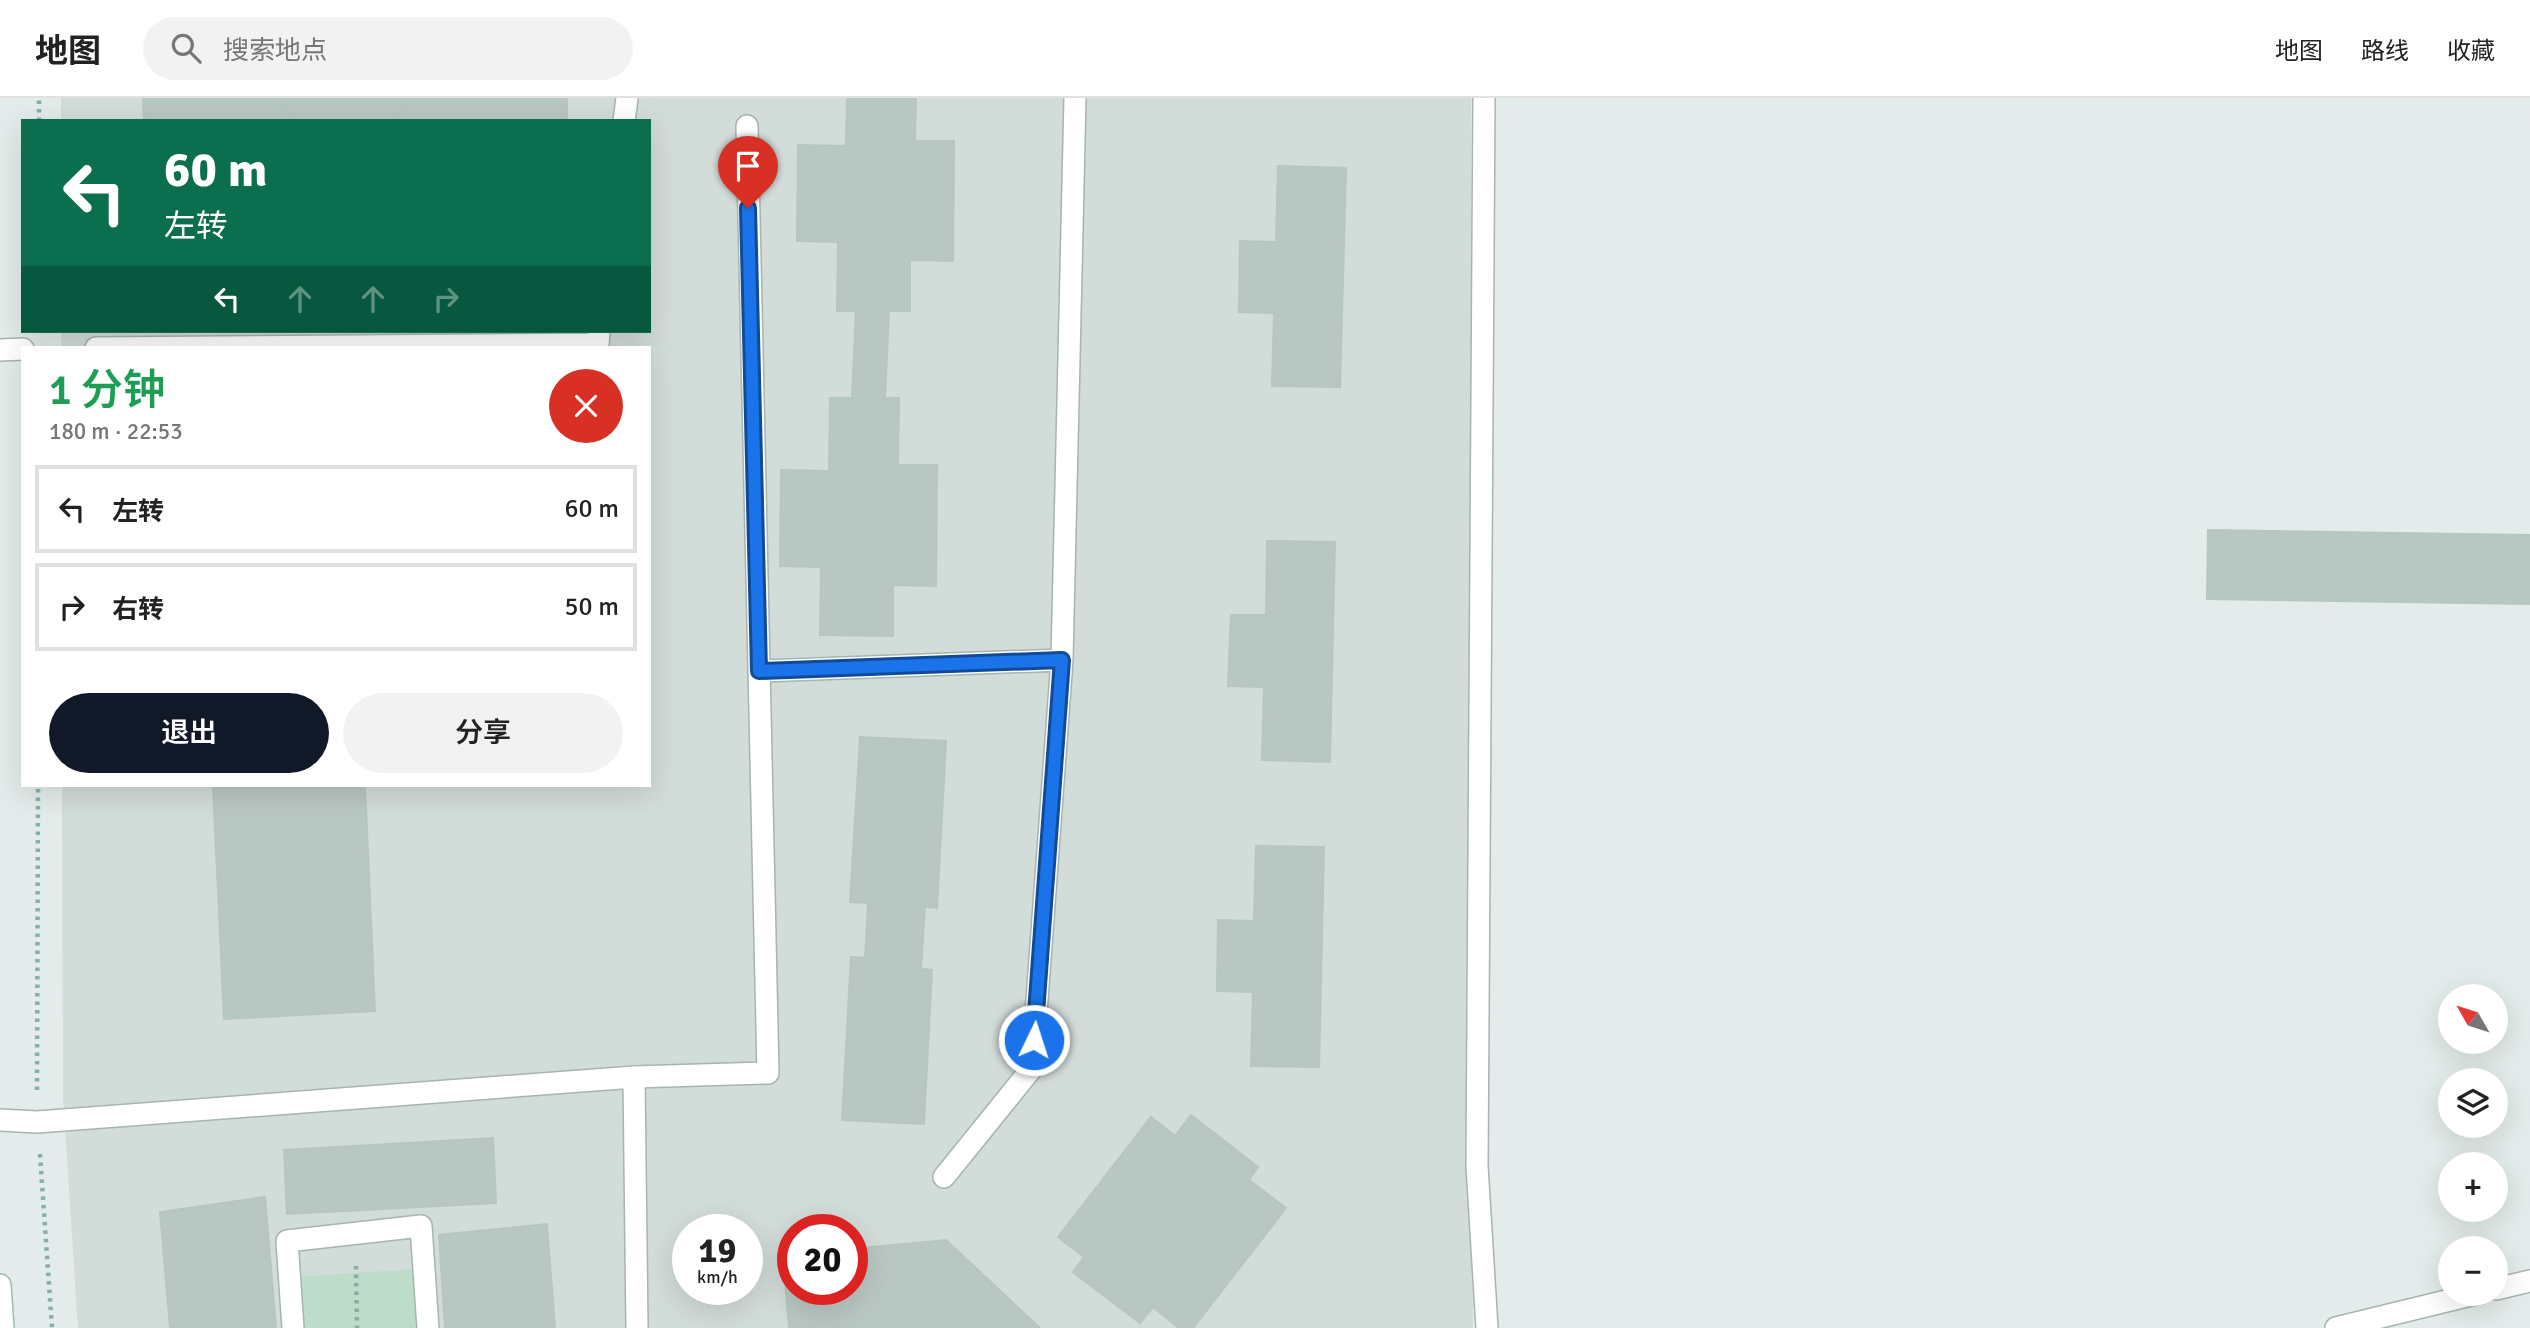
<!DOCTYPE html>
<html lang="zh">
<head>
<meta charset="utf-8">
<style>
  body { margin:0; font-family:Signika,"Noto Sans SC",sans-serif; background:#f2f2f2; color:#222; height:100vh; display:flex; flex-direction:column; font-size:26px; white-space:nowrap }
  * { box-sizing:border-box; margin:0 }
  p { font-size:23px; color:#767676 }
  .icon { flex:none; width:38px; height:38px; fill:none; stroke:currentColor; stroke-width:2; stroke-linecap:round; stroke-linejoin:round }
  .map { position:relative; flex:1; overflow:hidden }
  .side { position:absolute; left:21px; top:248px; width:630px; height:441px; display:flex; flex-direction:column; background:#fff; border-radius:0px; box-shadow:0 7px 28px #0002 }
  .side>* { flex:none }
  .hud { position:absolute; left:21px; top:21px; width:630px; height:214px; border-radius:0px; box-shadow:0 7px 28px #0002; background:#0b6e4f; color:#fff; overflow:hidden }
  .needle { width:46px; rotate:309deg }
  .buttons { position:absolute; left:2438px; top:886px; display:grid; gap:14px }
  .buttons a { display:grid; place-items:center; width:70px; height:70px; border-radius:50%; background:#fff; box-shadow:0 7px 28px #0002; font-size:35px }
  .speed { position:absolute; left:672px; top:1116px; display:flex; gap:14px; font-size:35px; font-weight:700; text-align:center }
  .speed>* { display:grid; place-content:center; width:91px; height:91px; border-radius:50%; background:#fff; box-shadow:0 7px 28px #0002; line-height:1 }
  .speed small { font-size:18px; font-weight:400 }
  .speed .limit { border:10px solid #d22; background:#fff; color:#111 }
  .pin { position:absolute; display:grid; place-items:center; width:60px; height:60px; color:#fff; margin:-72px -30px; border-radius:50% 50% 50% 0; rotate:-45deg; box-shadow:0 0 7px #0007 }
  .pin .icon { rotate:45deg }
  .me { position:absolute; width:77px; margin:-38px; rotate:4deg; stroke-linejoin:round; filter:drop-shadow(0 0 5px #0008) }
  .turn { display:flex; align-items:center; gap:24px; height:147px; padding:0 28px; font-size:32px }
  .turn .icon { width:91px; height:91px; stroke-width:2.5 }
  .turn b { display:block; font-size:49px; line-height:60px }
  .lanes { display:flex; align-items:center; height:66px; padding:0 28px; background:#0003; justify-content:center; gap:35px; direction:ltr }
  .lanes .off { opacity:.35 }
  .round { display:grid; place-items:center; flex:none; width:74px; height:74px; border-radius:37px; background:#f2f2f2 }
  .head { display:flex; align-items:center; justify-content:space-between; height:119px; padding:0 28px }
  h1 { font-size:42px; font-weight:600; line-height:52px; color:#1e9e55 }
  .button { display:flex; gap:14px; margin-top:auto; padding:14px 28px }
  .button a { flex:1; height:80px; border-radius:42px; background:#111827; color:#fff; font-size:28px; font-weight:600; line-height:80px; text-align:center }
  .button a+a { background:#f2f2f2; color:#222 }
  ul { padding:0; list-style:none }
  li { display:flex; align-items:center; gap:21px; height:88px; margin:0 14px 10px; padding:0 14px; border:4px solid #e0e0e0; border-radius:0px }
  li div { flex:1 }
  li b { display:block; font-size:26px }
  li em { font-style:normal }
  header { display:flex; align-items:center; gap:42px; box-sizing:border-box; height:98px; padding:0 35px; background:#fff; border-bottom:2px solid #e0e0e0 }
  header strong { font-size:33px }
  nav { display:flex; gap:38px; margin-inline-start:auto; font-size:24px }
  .search { width:490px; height:63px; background:#f2f2f2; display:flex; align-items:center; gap:18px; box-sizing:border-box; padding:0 24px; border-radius:38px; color:#767676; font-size:26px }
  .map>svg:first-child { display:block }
</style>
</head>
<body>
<header>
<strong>地图</strong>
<div class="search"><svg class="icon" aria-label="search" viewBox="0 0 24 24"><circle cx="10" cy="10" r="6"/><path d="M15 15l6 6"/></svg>搜索地点</div>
<nav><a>地图</a><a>路线</a><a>收藏</a></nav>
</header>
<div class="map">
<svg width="2530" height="1230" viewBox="0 0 2530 1230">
  <rect width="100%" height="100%" fill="#e3ecea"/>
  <!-- built -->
  <path fill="#d2dcd9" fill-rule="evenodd" d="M61,0H1471L1473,1230H78L63,998L62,688H649V250H61V233H649V23H61ZM688,1132H747V1192H688ZM793,1132H852V1192H793Z"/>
  <!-- green -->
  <path fill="#bdddca" d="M417,1171L421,1230H296L292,1179Z"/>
  <!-- building -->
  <path fill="#b9c7c3" stroke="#b6c6c1" stroke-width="2" d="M143,0H276L294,23H144Z
    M276,0H409L393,23H294Z
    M409,0H567V23H393Z
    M847,0H916L915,43H954L953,163L910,162V213H837L838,144L797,143L798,47L846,48Z
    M1278,68L1346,70L1340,289L1272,288L1274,215L1239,214L1240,143L1276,144Z
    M856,212L889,213L885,300H852Z
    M830,300H899L898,367H937L936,488L893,487V538L820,537L821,469L780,468L781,372L829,373Z
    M2208,432L2530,437V506L2207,501Z
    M1267,443L1335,444L1330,664L1262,662L1264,589L1228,588L1231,517H1266Z
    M860,639L946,643L937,810L925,809L921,871L932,872L924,1026L842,1022L851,859L865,860L868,805L850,804Z
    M213,688H365L375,913L224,921Z
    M1256,748L1324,749L1319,969L1251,968L1253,894L1217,893L1218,822L1254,823Z
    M1191,1017L1258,1069L1249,1082L1286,1110L1193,1230H1179L1153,1209L1140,1225L1073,1174L1084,1159L1058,1139L1151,1019L1175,1038Z
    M493,1040L496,1105L287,1116L284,1052Z
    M265,1099L276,1230H170L160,1114Z
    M547,1126L555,1230H445L439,1137Z
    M946,1142L1040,1230H789L783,1157L793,1156V1192H852V1151Z"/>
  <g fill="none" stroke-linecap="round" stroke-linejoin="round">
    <defs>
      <path id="service" d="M759,573L1062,562L1075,0
        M634,979L768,975L747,28
        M944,1079L1032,970L1062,562
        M293,1230L287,1143L421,1128L428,1230"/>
      <path id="pedestrian" d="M624,23L627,0
        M96,250L598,246L599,233
        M0,252L23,251"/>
      <path id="minor" d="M1484,0L1477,1068L1487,1230
        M0,1022L37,1024L634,979L637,1230
        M2496,1191L2530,1183
        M2336,1230L2479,1195"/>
      <path id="secondary" d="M0,1187L3,1230"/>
    </defs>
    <!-- service casing -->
    <use href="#service" stroke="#a6b4b2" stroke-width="24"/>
    <!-- pedestrian casing -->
    <use href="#pedestrian" stroke="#a6b4b2" stroke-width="24"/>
    <!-- minor casing -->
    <use href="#minor" stroke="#a6b4b2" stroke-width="24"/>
    <!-- secondary casing -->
    <use href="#secondary" stroke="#a2b8b3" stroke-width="24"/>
    <!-- path -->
    <path stroke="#85afa7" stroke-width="4.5" stroke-dasharray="3.5 5" stroke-linecap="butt" d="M39,23V0
      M37,992L38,688
      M40,1056L52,1230
      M356,1168L357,1230"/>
    <!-- service -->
    <use href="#service" stroke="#fff" stroke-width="21"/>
    <!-- pedestrian -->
    <use href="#pedestrian" stroke="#fff" stroke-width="21"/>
    <!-- minor -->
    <use href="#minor" stroke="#fff" stroke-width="21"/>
    <!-- secondary -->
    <use href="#secondary" stroke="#fff" stroke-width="21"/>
  </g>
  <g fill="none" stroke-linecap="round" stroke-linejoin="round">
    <defs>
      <path id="route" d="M748,110L759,573L1062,562L1034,942"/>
    </defs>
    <!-- route casing -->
    <use href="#route" stroke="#114b97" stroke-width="18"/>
    <!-- route -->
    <use href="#route" stroke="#1a73e8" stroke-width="12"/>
  </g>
</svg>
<div class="buttons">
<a><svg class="needle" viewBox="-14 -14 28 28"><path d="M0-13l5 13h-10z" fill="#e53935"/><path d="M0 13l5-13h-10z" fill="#767676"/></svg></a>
<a><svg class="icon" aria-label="layers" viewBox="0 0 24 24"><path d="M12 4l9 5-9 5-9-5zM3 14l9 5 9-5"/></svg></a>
<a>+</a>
<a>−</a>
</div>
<div class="speed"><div>19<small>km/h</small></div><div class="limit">20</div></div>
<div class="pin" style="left:748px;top:110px;background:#d93025"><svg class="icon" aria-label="arrive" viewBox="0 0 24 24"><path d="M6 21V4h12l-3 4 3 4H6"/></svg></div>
<svg class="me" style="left:1034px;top:942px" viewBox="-20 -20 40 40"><circle r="17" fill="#1a73e8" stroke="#fff" stroke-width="3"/><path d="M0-11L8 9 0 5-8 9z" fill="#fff"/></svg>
<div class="hud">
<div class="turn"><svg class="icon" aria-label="left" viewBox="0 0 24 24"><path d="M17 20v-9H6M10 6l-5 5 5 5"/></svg><div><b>60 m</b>左转</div></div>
<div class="lanes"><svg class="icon" aria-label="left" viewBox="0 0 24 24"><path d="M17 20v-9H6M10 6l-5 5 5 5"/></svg><svg class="icon off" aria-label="ahead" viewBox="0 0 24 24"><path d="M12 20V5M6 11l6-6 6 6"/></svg><svg class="icon off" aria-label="ahead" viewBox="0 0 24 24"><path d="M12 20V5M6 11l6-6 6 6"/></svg><svg class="icon off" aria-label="right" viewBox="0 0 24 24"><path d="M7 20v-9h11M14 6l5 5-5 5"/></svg></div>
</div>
<section class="side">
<div class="head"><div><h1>1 分钟</h1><p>180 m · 22:53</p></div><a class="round" style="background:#d93025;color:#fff"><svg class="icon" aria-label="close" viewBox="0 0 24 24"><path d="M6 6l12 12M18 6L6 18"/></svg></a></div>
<ul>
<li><svg class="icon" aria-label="left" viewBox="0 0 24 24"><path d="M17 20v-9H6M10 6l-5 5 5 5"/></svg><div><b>左转</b></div><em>60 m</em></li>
<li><svg class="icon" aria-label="right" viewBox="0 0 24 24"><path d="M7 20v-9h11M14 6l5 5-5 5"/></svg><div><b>右转</b></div><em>50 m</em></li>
</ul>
<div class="button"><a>退出</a><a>分享</a></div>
</section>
</div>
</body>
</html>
